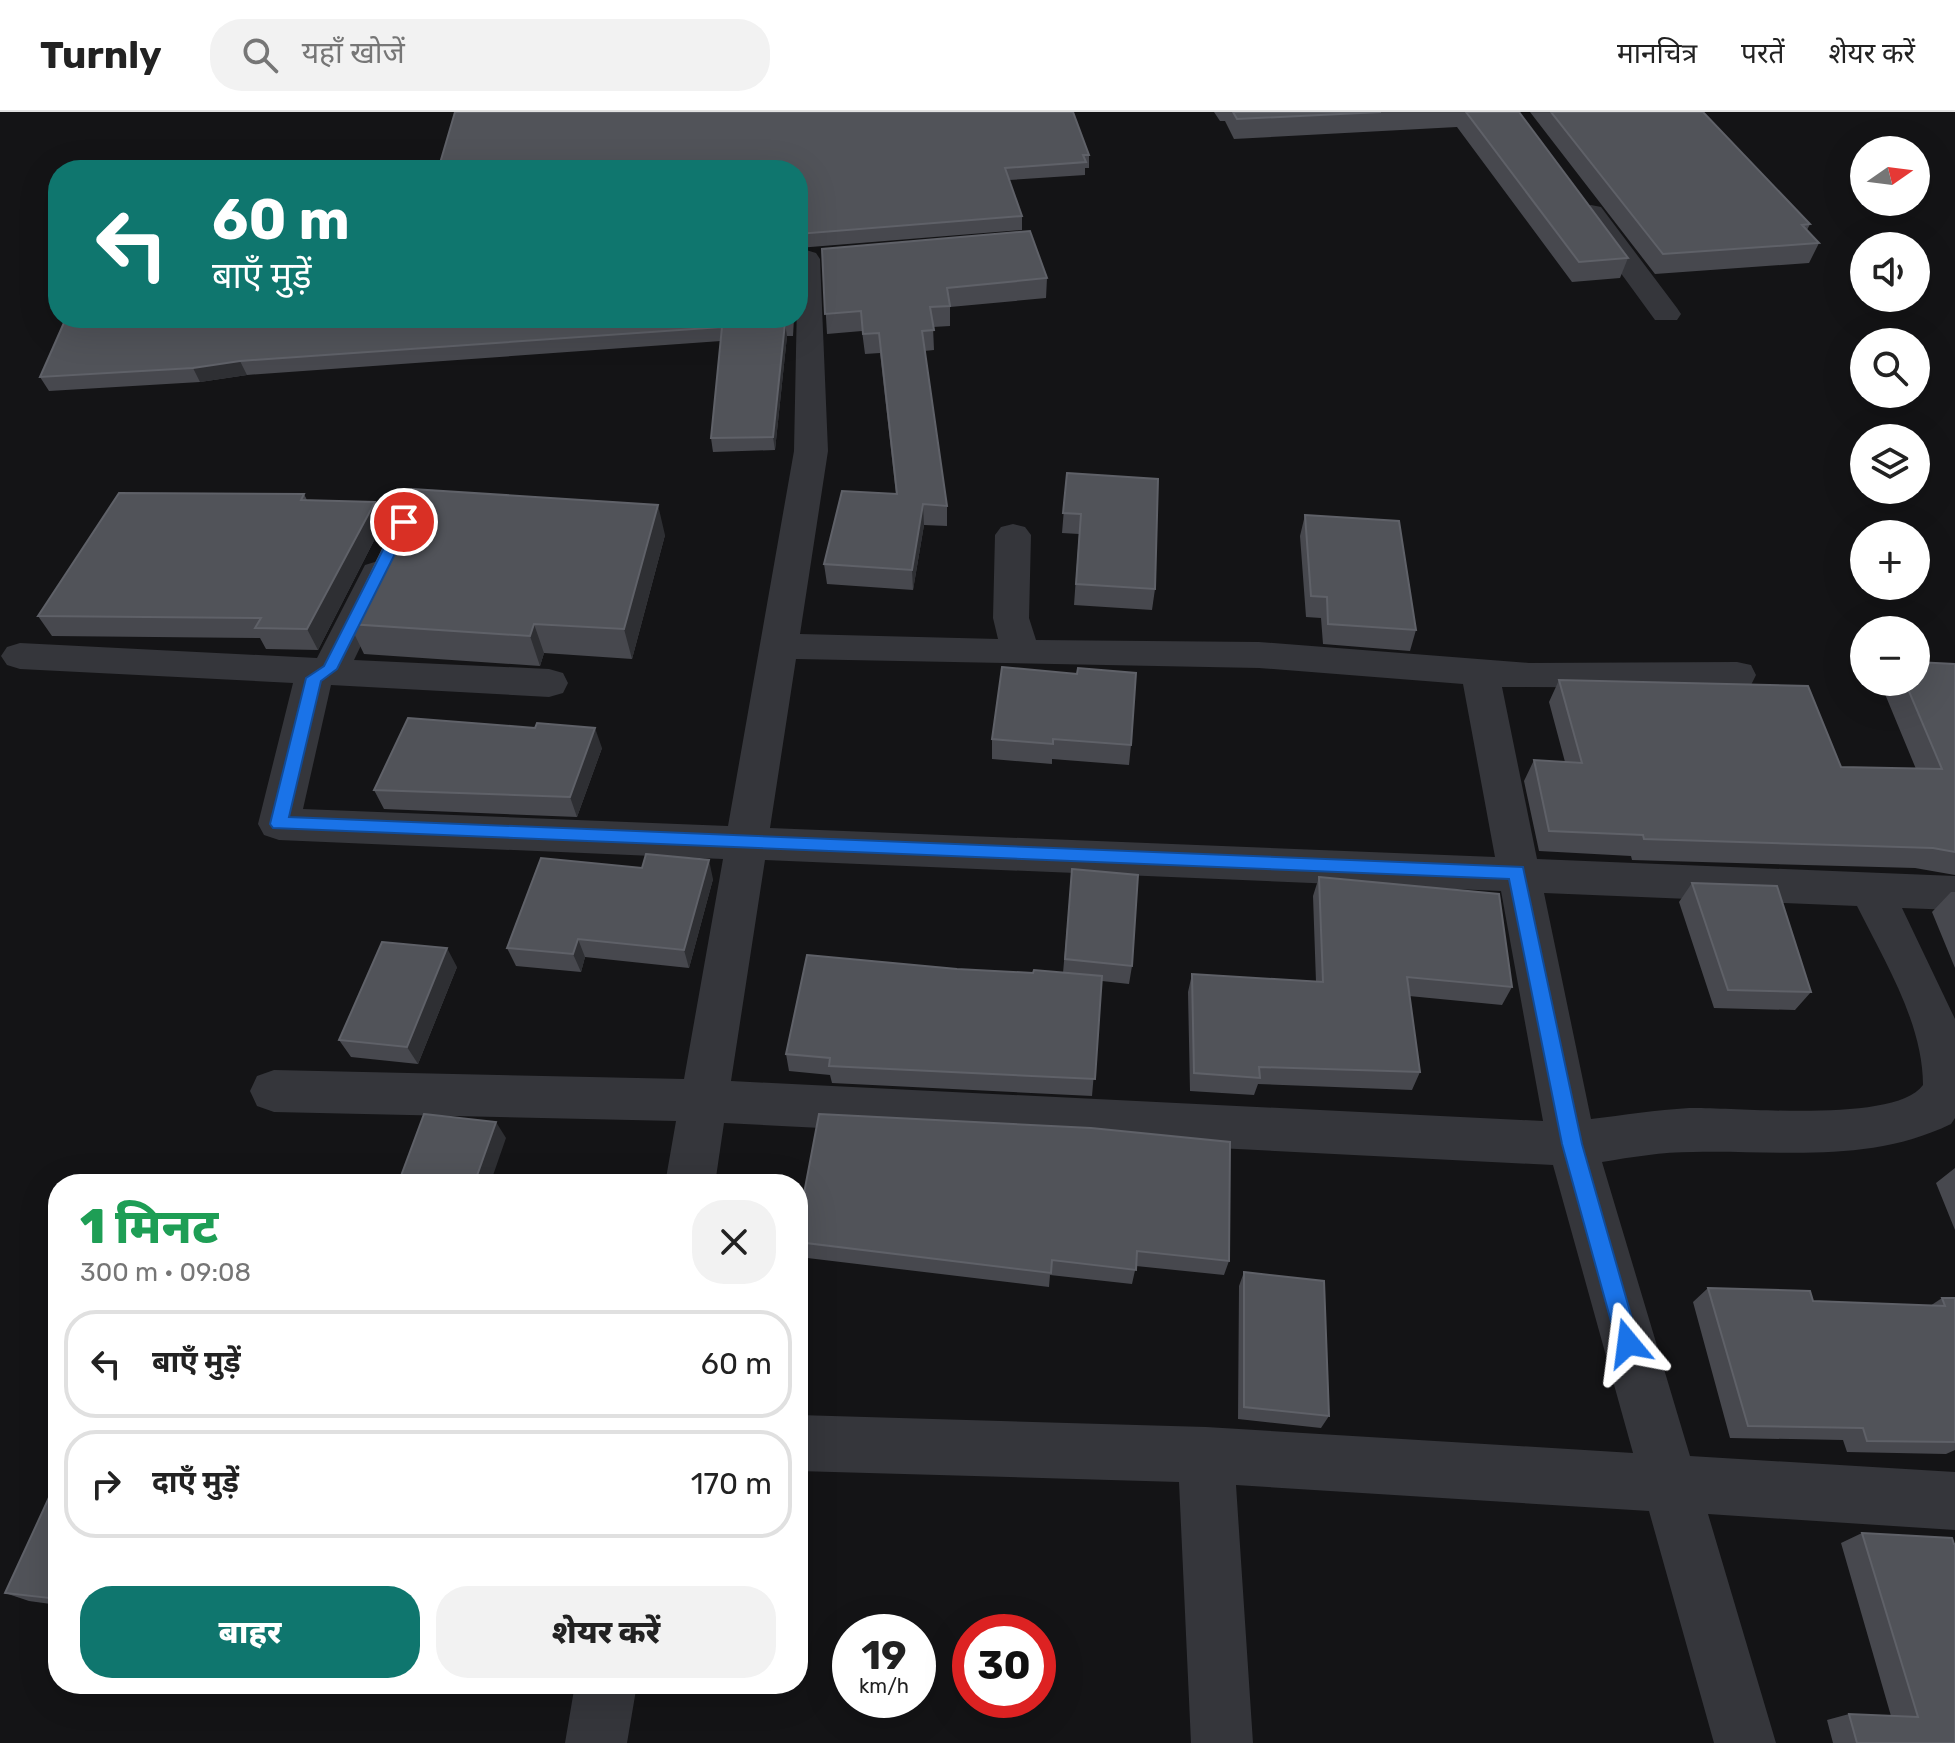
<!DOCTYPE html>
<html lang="hi">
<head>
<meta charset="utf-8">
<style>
  body { margin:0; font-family:Rubik,"Noto Sans Devanagari",sans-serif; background:#f2f2f2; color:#222; height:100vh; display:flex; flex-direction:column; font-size:30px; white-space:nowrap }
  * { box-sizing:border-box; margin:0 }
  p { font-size:26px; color:#767676 }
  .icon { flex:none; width:44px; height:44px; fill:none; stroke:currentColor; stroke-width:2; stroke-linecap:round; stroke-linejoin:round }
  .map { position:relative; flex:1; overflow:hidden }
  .drawer { position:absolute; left:48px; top:1062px; width:760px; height:520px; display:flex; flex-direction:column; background:#fff; border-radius:32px; box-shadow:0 8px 32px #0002 }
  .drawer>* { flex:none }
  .top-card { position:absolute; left:48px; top:48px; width:760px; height:168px; border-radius:32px; box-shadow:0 8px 32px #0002; background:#0f766e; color:#fff; overflow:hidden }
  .needle { width:52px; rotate:76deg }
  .buttons { position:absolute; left:1850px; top:24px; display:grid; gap:16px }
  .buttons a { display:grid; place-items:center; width:80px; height:80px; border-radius:50%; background:#fff; box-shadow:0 8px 32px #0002; font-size:40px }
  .speed { position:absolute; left:832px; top:1502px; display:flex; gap:16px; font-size:40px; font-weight:700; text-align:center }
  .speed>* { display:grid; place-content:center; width:104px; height:104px; border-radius:50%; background:#fff; box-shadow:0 8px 32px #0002; line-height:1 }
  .speed small { font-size:20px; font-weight:400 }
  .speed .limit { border:12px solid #d22; background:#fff; color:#111 }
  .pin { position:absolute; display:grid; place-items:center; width:68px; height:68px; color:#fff; margin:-34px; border:4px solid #fff; border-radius:50%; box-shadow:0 2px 8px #0007 }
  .me { position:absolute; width:88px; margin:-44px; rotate:344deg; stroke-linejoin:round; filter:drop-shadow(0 0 6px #0008) }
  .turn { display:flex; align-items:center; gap:28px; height:168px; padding:0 32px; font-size:36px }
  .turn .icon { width:104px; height:104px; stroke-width:2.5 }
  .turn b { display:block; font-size:56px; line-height:68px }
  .round { display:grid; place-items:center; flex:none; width:84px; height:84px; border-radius:32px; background:#f2f2f2 }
  .headline { display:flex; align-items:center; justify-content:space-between; height:136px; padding:0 32px }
  h1 { font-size:48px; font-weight:800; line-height:60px; color:#1e9e55 }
  .button { display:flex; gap:16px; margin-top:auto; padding:16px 32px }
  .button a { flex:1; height:92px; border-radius:32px; background:#0f766e; color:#fff; font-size:32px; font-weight:800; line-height:92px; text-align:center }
  .button a+a { background:#f2f2f2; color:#222 }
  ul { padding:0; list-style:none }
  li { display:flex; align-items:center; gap:24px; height:108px; margin:0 16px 12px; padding:0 16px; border:4px solid #e0e0e0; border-radius:32px }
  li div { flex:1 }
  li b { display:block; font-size:30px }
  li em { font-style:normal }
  header { display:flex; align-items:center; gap:48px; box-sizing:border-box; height:112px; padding:0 40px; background:#fff; border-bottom:2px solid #e0e0e0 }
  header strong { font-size:38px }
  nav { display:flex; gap:44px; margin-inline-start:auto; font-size:28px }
  .search { width:560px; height:72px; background:#f2f2f2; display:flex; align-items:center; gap:20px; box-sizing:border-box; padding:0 28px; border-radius:32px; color:#767676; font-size:30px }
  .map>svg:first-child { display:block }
</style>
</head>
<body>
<header>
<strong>Turnly</strong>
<div class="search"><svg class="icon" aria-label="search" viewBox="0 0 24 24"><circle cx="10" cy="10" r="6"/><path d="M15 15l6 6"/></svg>यहाँ खोजें</div>
<nav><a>मानचित्र</a><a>परतें</a><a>शेयर करें</a></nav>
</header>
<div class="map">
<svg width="1955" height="1631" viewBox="0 0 1955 1631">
  <rect width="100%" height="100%" fill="#141416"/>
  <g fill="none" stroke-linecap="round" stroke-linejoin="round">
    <!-- minor -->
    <path fill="#35363b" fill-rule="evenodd" d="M1591,93L1601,95L1677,196L1681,202L1677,208H1655L1577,101L1581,95Z
      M806,138L816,141L820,147L828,339L800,522L998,527L993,506L995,423L1001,415L1013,412L1025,415L1031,423L1029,506L1036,528L1259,530L1529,551L1737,550L1751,553L1756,563L1751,573L1737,576L1502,575L1537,747L1955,764V798L1902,796L1955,907V1006L1951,1012C1868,1052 1782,1038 1693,1040C1662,1040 1632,1045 1602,1050L1690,1344L1955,1360V1418L1708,1402L1776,1631H1714L1649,1399L1236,1373L1253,1631H1191L1179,1370L798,1359V1303L1206,1315L1633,1341L1553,1053L724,1011L715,1072H665L676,1009L274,1000L257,994L250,979L257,964L274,958L684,967L723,747L279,728L264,723L258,712L293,571L20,557L7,553L1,544L7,535L20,531L317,546L365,453L378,449L391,453L396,461L354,548L549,557L563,561L568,571L563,581L549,585L331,573L303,697L728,714L794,339L798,140ZM796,547L1259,556L1463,572L1495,745L770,716ZM765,748L1501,779L1543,1009L731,969ZM1544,781L1857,794C1884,848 1923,911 1923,973C1895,1012 1737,995 1689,996C1656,998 1624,1003 1591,1007Z
      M575,1572H637L627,1631H565Z"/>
  </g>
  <!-- wall -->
  <path fill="#47484e" d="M1214,0H1519L1628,146L1620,166L1572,170L1457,15L1234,27L1225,9H1220Z
    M1530,0H1703L1810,112L1807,118L1819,131L1809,151L1655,162Z
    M1089,43V56H1085V63L1009,68L1022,104V118L798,136V58Z
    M822,137L1047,166L1046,186L950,195V214L933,215L934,238L924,239L947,394V414L924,413L913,478L827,472L824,452L896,382L880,241L865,242L862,219L827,222Z
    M66,206H794L793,224H787L775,338L713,340L711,326L721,229L247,263L200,270L49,279L40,265Z
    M1067,361L1155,477L1152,498L1074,493L1079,422L1062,421Z
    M304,382L307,388L383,411L318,538L266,537L260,526L52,524L38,504Z
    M1305,403L1416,518L1410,539L1323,532L1321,506L1306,505L1300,424Z
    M665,423L632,547L544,541L540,554L364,542L348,509Z
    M1955,552V763L1915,756L1632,748L1631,744L1539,739L1524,669L1534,648L1565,650L1549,590L1559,568L1841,655L1916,657L1880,570H1916Z
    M1077,562L1131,633L1129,653L1052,647V652L992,647V627Z
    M602,636L577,705L384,697L374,678Z
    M1072,757L1132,854L1129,872L1102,869L1092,984L832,971L830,963L789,959L786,942L957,857L1033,861H1063Z
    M1319,765L1512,875L1502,893L1409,884L1420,960L1412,978L1258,972L1254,983L1190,979L1188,880L1192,862L1316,870L1313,784Z
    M713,767L689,856L585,845L581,860L516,854L507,836Z
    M1692,771L1811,880L1795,898L1714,896L1679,790Z
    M1951,780H1955V856L1932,800Z
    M457,855L418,952L351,945L339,928Z
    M819,1002L1229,1149L1224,1163L1136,1154L1132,1172L1050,1163L1049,1175L799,1145L798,1113Z
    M1955,1056V1118L1936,1071Z
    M1244,1160L1329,1304L1321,1316L1238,1307L1239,1174Z
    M1708,1176L1813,1189L1930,1194L1942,1186H1955V1338L1946,1342L1847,1340L1843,1328L1730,1326L1693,1190Z
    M58,1366V1493L29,1489L5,1481Z
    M1862,1421L1954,1432L1955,1631H1833L1827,1608L1849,1602L1891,1604L1841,1431Z"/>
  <!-- shaded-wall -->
  <path fill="#2e2f33" d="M785,211L787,224L775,338L773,325Z
    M240,249L247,263L200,270L193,256Z
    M375,390L383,411L318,538L307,517Z
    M923,392L924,413L913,478L912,458Z
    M658,393L665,423L632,547L624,517Z
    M534,512L544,541L540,554L530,524Z
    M595,616L602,636L577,705L570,685Z
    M709,748L713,767L689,856L684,838Z
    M578,827L585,845L581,860L573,842Z
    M447,836L457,855L418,952L407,935Z
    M496,1010L506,1026L490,1072H474Z"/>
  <!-- building -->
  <path fill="#515359" stroke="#5f6168" stroke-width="2" d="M455,0H1073L1089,43H1083L1086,50L1005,56L1022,104L798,122V58H438Z
    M1233,0H1381L1237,7Z
    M1466,0H1519L1628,146L1579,150Z
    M1551,0H1703L1810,112L1802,113L1819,131L1663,142Z
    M1030,119L1047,166L947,176L950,194L930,195L934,218L922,219L947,394L923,392L912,458L824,452L842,379L897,382L879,221L863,222L861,199L825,202L822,137Z
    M66,206H792V210L785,211L773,325L711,326L722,215L240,249L193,256L40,265Z
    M1067,361L1158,367L1155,477L1076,472L1081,402L1063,401Z
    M412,377L658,393L624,517L534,512L530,524L350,512L352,509H348Z
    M119,381L304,382L301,388L375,390L307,517L255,516L261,506L38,504Z
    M1305,403L1399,409L1416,518L1328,512L1327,485L1311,484Z
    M1916,550L1955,552V740L1933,736L1644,727L1643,723L1549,719L1534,648L1582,651L1559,568L1808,574L1841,655L1942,657L1905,570H1916Z
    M1002,555L1077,562L1078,556L1136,561L1131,633L1053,627V632L992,627Z
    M408,606L535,616L537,611L595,616L570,685L374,678Z
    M646,742L709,748L684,838L578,827L573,842L507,836L541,746L642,756Z
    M1072,757L1138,763L1132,854L1065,847Z
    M1319,765L1499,782L1512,875L1407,865L1420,960L1259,955L1260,966L1194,961L1192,862L1323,870Z
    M1692,771L1777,774L1811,880L1728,878Z
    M382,830L447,836L407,935L339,928Z
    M807,843L957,857L1033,861L1034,858L1102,864L1095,967L829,954L830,946L786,942Z
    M424,1002L496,1010L474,1072H398Z
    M819,1002L1091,1016L1230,1030L1229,1149L1137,1139L1136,1158L1052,1148L1051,1161L798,1130V1113Z
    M1244,1160L1324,1169L1329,1304L1244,1295Z
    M1708,1176L1810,1179L1813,1189L1945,1194L1942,1186H1955V1330L1867,1329L1863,1316L1748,1314Z
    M58,1366V1487L5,1481Z
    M1862,1421L1952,1426L1954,1432H1955V1631H1857L1849,1602L1918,1605Z"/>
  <!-- route -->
  <path fill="#1a73e8" stroke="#114b97" stroke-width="2" d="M404,405L411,410L337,557L321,569L289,705L1523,755L1582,1032L1639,1231L1636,1239L1628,1242L1621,1239L1617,1231L1562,1032L1509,767L273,716L270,712L306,566L324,554L397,410Z"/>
</svg>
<div class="buttons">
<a><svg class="needle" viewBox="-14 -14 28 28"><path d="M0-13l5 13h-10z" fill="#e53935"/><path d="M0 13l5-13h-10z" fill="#767676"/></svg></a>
<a><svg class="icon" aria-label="sound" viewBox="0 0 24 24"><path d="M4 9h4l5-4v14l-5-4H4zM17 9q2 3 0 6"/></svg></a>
<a><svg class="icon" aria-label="search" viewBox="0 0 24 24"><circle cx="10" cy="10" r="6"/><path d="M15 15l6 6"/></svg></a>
<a><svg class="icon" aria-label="layers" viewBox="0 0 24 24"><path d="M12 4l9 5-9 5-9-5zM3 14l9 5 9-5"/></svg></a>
<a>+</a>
<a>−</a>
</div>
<div class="speed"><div>19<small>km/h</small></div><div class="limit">30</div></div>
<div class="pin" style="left:404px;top:410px;background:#d93025"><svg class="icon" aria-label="arrive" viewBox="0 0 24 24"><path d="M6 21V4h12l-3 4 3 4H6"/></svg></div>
<svg class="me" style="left:1628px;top:1231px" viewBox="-20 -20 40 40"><path d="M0-17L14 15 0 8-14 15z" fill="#1a73e8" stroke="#fff" stroke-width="4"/></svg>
<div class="top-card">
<div class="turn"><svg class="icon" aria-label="left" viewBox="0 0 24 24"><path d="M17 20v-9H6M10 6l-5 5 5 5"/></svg><div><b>60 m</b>बाएँ मुड़ें</div></div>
</div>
<section class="drawer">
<div class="headline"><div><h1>1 मिनट</h1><p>300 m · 09:08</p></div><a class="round"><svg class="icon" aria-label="close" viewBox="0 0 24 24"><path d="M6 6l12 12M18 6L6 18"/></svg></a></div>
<ul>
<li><svg class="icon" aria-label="left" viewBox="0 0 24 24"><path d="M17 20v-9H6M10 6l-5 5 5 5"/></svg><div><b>बाएँ मुड़ें</b></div><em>60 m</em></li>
<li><svg class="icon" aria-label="right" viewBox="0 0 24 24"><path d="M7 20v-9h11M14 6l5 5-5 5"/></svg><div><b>दाएँ मुड़ें</b></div><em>170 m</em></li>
</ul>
<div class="button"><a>बाहर</a><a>शेयर करें</a></div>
</section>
</div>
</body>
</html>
